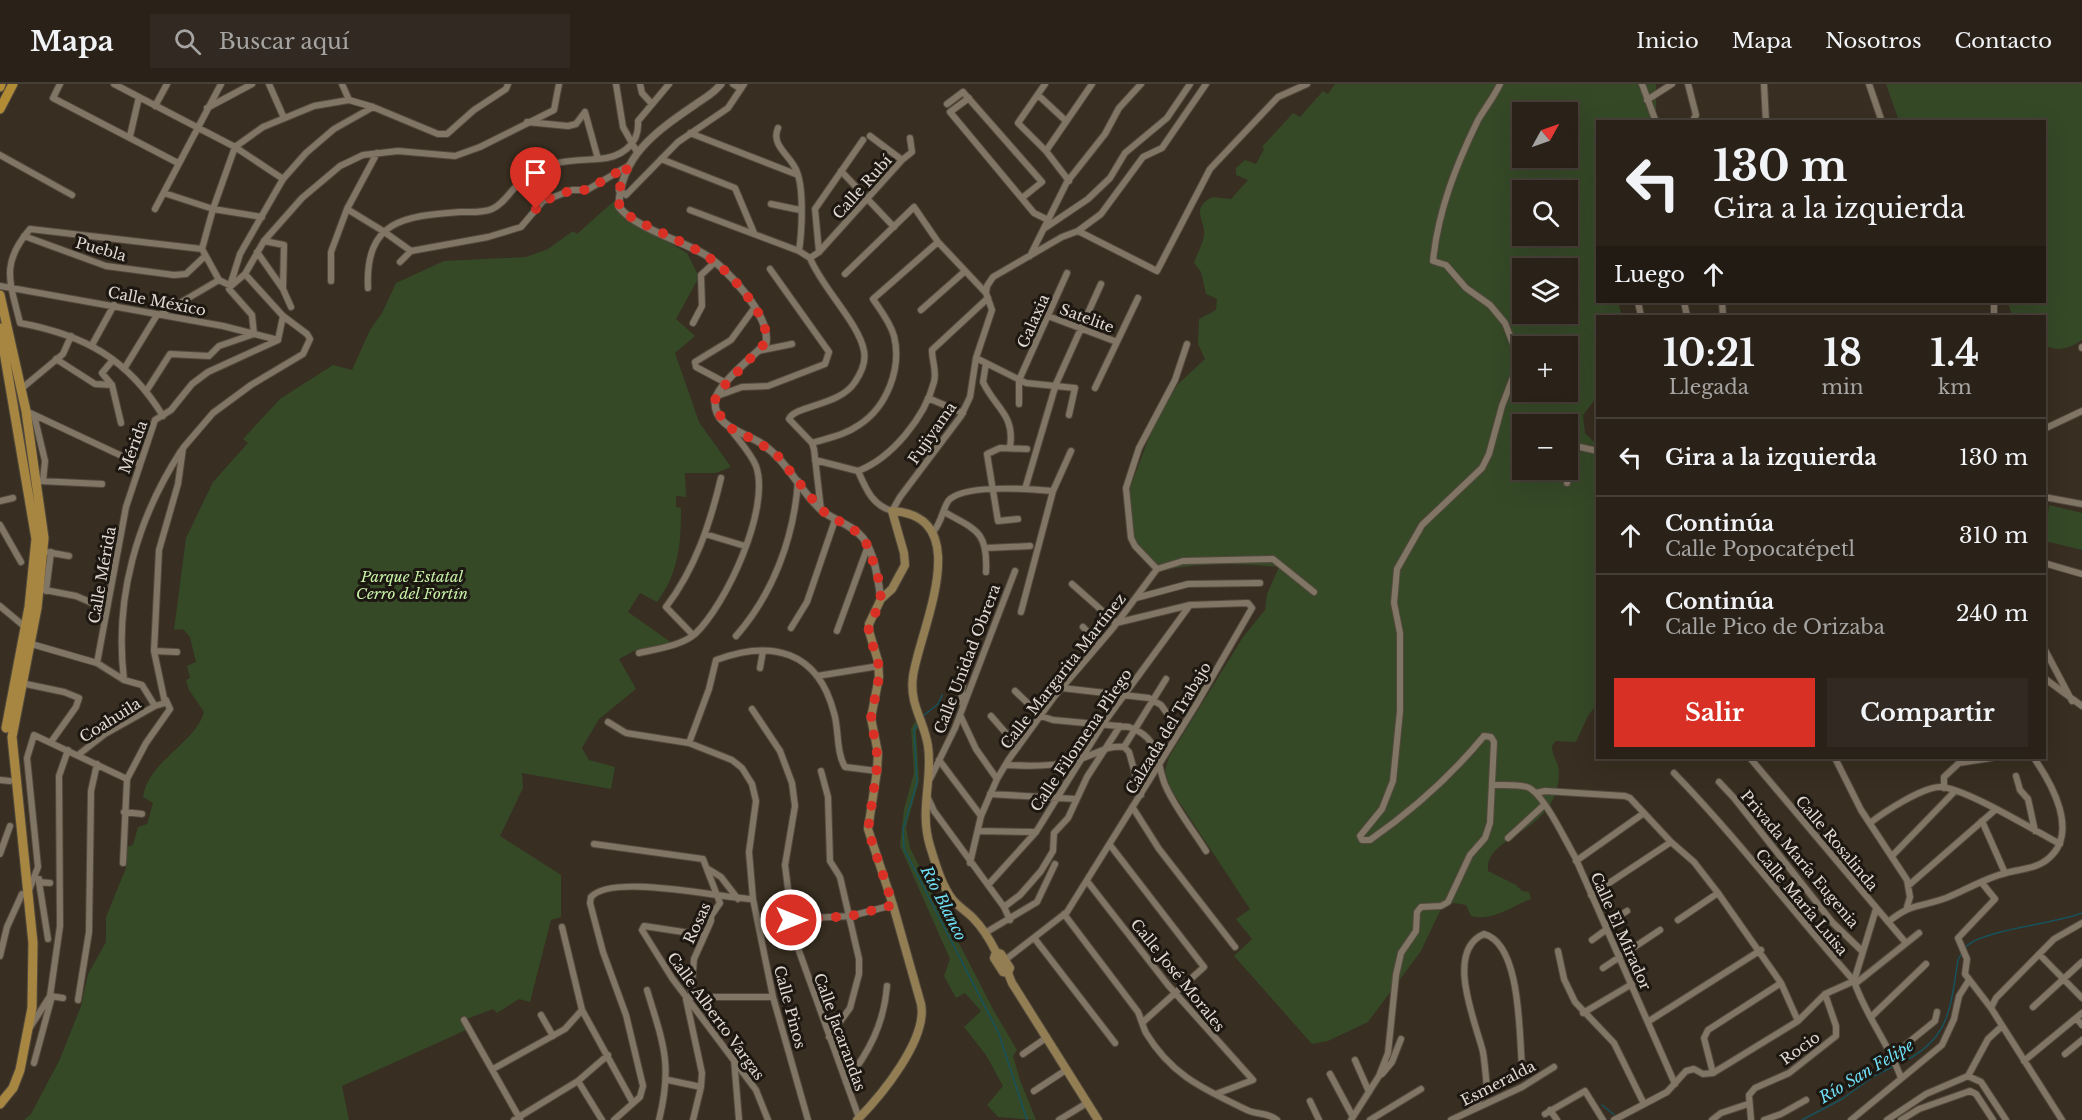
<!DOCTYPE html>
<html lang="es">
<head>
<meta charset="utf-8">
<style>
  body { margin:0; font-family:"Libre Baskerville",serif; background:#322a22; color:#f1f3f6; height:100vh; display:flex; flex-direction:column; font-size:22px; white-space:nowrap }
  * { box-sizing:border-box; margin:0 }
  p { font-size:20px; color:#a5a4a2 }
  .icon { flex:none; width:33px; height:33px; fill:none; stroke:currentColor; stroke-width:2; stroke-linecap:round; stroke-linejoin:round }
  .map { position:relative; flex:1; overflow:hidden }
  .panel { position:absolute; left:1596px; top:231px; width:450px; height:444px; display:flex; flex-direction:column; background:#2a2219; border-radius:0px; box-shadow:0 6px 24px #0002,0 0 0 2px #463f38 }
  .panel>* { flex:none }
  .top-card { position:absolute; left:1596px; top:36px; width:450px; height:183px; border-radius:0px; box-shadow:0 6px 24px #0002,0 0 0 2px #463f38; background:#2a2219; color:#f1f3f6; overflow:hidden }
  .needle { width:39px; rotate:50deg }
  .controls { position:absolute; left:1512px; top:18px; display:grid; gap:12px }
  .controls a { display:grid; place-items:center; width:66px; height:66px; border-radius:0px; background:#2a2219; box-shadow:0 6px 24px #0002,0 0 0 2px #463f38; font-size:30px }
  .pin { position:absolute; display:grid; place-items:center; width:51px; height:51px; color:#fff; margin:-62px -26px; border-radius:50% 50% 50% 0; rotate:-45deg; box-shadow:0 0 6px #0007 }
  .pin .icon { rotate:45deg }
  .me { position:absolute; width:66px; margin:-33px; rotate:90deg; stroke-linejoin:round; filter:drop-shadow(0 0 4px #0008) }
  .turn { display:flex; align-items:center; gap:21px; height:126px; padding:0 18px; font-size:27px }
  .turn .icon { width:78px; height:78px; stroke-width:2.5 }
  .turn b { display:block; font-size:42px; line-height:51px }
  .then { display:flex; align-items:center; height:57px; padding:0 18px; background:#0003; gap:12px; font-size:22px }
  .eta { display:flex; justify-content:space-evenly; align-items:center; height:102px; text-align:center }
  .eta b { font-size:36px; font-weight:700; line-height:42px }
  .button { display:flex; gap:12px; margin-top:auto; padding:12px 18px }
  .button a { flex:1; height:69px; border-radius:0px; background:#d93025; color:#fff; font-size:24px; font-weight:700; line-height:69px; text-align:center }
  .button a+a { background:#322a22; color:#f1f3f6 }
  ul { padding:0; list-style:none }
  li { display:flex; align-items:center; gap:18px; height:78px; padding:0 18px; border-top:2px solid #463f38 }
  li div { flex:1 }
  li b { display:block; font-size:22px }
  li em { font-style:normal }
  header { display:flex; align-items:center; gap:36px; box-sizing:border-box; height:84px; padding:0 30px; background:#2a2219; border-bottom:2px solid #463f38 }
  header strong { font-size:28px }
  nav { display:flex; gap:33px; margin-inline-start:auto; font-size:21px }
  .search { width:420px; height:54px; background:#322a22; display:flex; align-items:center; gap:15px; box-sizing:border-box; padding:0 21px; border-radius:0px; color:#a5a4a2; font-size:22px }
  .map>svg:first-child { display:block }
</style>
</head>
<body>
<header>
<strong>Mapa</strong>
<div class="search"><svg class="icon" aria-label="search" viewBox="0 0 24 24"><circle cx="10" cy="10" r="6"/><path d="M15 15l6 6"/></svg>Buscar aquí</div>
<nav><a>Inicio</a><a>Mapa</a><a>Nosotros</a><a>Contacto</a></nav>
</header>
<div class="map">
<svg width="2082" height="1036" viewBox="0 0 2082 1036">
  <rect width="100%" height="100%" fill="#382e21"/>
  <!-- green -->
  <path fill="#354927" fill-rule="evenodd" d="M1335,0H1656V37L1598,38V218H1618L1622,232H1598L1597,313L1583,331L1585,349L1597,361V620L1588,632L1576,658L1556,657L1552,662C1552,672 1559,679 1559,688C1559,751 1484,749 1488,787L1516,801L1522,807L1529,808L1531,815C1512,822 1492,838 1471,832L1466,821L1454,819L1441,825L1421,867L1368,938L1328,957L1312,960L1234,872L1252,855L1236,835L1250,825L1170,704L1165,687L1169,673L1243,553L1265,526L1267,510L1279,483C1241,479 1201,479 1163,486L1141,467L1134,455L1129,419L1130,404L1154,340L1178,300L1205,275L1198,260L1199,235L1216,226L1217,215L1206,210L1201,188L1194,179C1197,170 1203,160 1204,151C1206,137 1189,124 1213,113L1231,115L1248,96L1236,91V84L1245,76L1256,80L1264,65L1262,63L1293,29L1300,33L1323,7L1328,10ZM1522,28H1568V74H1522ZM1522,106H1568V152H1522ZM1522,184H1568V230H1522ZM1522,262H1568V308H1522ZM1522,340H1568V386H1522Z
    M1886,0H2082V256C2070,264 2058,269 2045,261L2044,232H2012L2008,218H2044V38L1899,37Z
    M614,117L622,131L687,169L699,193L676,235L695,252L675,269L699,338L731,383L716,389H685L686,413L676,412V423L681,424C681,459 679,489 657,518L640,509L628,528L672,559L636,566L619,575L636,605L599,635L582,664L589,676L615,683L611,705L522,689L523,704L500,752L561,791V833L551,836L530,918L519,915L497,929L493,925L461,937L466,946L342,1002L349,1036H24L31,1030L60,975L81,922L88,890L106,858V833L126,784V763L133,761L138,743L147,740L153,719L143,713C148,677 195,660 204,628L189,606L186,596L190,594L187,582L196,578L190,553L183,545L174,546L186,454L213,398L248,359L243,355L280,315L333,281L352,286L370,246L382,229L396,199L444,177L526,173L548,165L573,147L577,150Z
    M2049,421L2082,429V466L2045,457Z
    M916,636L919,641L916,647L919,697L906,743L910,764L994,927L1017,966L1013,972L1020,996L1036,1036L998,1033L987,1021L1003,1002L986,971L964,943L981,927L965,909L956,914L944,892L950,875L900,762L904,725L914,689L911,644Z"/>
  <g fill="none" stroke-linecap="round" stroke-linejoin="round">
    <!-- stream -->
    <path stroke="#17525d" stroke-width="1.5" d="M923,632L939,619L942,611
      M917,641L914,646L917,699L903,745L904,765L999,950L1027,1036
      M1964,865C1976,846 2057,840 2082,829
      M1899,980C1950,956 1950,926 1958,876L1962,869
      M1602,1021L1617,1033
      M1802,1036L1842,1015L1874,992L1894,982"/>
    <defs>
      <path id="minor" d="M60,0L53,14L178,79
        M114,0L235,63L283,95
        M269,0L284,34
        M342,0L349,16
        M616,0L623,43L637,68
        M640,0L642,9L652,20
        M733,0L741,5
        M1045,0L1018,39L1046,67L1069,97
        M1642,0L1656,38
        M1688,0L1696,31L1692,38
        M1764,0L1766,38
        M1869,0L1882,38
        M1038,11L1066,37
        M969,14L950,28L1034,129L1048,136
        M1647,16L1672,0
        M947,20L963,8L1042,98L1022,114
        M155,22L167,0
        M207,24L252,0
        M527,38L568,42L576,40L585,28L598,75C620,74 640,61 638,37L669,0
        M778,44C770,62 792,72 797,88C804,106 802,147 799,167
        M690,49L798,91
        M130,52L139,13
        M870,52L902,76
        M1046,67L1092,0
        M0,71L72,111
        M661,75L735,104L754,149
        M841,87L894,143
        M525,93L543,117
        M619,106L626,111L678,58L728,24L744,0
        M164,109L213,125L262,133
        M771,120L800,126
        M155,125L221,0
        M347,125L383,147L411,167
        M690,126L799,167L810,174
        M1045,144L1088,115L1110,94L1125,69L1167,34L1190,0
        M1078,147L1157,187L1210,85L1278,13L1307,0
        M24,152L106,182L174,191L186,190L205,172
        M264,157L284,161L283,204
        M202,165L219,196L231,202L245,190L264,157L302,114L340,82L363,71L398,67L455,72L480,63L554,26L559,0
        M202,165L213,125L235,63L263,43L314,22L349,16L373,23L438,50H447L474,26L506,5L508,0
        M257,168L283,205L291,223
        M819,168L815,125L863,56
        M1030,172L1067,98L1105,50L1119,24L1141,0
        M810,174C822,204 859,239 864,267C866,277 861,289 855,298C840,322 795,321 789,335L812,359L814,365L821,426
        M810,174L819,168L902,76L912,68L910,54
        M400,178L411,167L488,153L521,143L543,117L572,106H587L628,82
        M331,197V168L347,125L377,69
        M0,202L223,242L278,256L283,232
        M368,204C365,136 404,132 460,128C470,128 483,129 492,125C504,120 511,106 521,97C542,76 570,77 598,75
        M986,209L987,202L993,193L1062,153L1078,147L1101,130L1143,73L1162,64L1206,0
        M1638,218L1641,232
        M1684,218L1687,232
        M1722,218L1723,232
        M1994,218V232
        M921,226L964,188
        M161,230L219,196
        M1048,232L1117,258
        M693,239L702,222L701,191L715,178
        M92,261L114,221
        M2082,263V264
        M758,267L792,260
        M976,274L1026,299L1075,304L1069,331
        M56,275L95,300L112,301
        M112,277L102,289L112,301L121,339
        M986,279L983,298C995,324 1015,330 1010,363
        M124,285L157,231
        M726,299L696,283L695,278L731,256L755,223
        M1095,304L1138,214
        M21,305L63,270L71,252
        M147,306L170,270L209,272L219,262L254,250L252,231L229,205L240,170L283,95L306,69L334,45L373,23
        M717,312L742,303L768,302L825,280L829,268L770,185
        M928,314L963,329
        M1019,320V296L1067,189
        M26,327L139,380
        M34,331L45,377L43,397
        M163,332C128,275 85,251 20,239C10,198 0,180 30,145L202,165
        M2044,345L2082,327
        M812,359C828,354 845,351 859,341C887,323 902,284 894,252C890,238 881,227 873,215L938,158
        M815,376L858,387C866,405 872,421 892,427L900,413L961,332L970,313L976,274L992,226L986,209L938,158L914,123L845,190
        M858,387C892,374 925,333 934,298C937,286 932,278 932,266L988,214
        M40,397L102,400
        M1567,399L1575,362L1598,367
        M1025,405L1056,300L1101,200
        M2044,413L2082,420
        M0,417L13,414
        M944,428C977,446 988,448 986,488
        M1018,435L998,437L987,370L1000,364L1027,365
        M0,441L21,478
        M933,448C943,437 943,421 950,415C968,400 1030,405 1053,407
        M705,450L745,462
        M986,464L1030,462
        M47,468L69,472
        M2044,479L2082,490
        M1157,485L1135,462L1131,454L1126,404L1139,364L1175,296L1187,260
        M40,505L76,512L99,522
        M46,507L51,468
        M1136,514L1188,500L1260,499
        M0,522L25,543
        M1021,528L1053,407L1071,367
        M1083,543L1099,560
        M791,544L807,518L835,436
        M837,547L868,462
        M693,551L666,523C695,485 710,440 721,394
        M736,552C773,510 794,454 798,397
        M28,559L97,579L124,596L142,601L155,622L165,619L154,567L159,466L178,400L183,364L213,329L251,301L303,270L310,255L307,250L283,232L245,190
        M2044,564L2072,617
        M154,567L177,568
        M639,569C656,565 681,562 695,550C726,521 771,424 756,382C751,369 738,356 730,344
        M97,579L126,423L155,336L171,326L192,300L208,288L278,256
        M760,584L763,567
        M817,592L879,582
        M2044,594L2082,622
        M124,596C114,514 137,435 181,367
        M21,599L64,608L79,614L76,623L51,658
        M1062,604L1149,614L1161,621L1180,647
        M1015,607L1041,632L1053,636L1129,643C1163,655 1155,679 1166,703C1176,725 1193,746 1206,767
        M961,618L965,581
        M752,625L780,667L792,699L795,722L785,781L794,853L859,1034
        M960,631L976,665L997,695
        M991,632L1018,663
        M608,638L626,649L689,659L732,676L742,684L752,700L756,717L749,768L753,815L773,913L808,1036
        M689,659L709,605L716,576C772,555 818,567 834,629C839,645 836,668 845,683L877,687
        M1124,663L1166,595
        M78,671L105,650L155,622
        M1750,674L1906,859
        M1835,674L1861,726L1907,796L1910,813L1907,823
        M939,676L981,732
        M1006,681C1029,682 1057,683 1080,675C1097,670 1106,661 1124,663L1129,668L1141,711
        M821,687L828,713L830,777L840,793L859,875V890L850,924L829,953
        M1674,689C1738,755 1793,828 1854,897C1865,931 1889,960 1901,994
        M2016,692L2020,706L2028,715L2035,747
        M930,695L955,644L1015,487
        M0,696L10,697
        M1719,698L1734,714L1833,839L1862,867
        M1494,701C1504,701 1517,700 1527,703C1543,708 1566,758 1575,773L1675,1000
        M1944,704V693L1959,679L1991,674
        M1536,709L1545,707L1625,712L1630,714L1671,758L1694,778L1718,809L1781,899L1798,937
        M990,710L1076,715
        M927,712L934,727L1004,823L1010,836
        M1133,724L1159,765L1235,863
        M124,728L142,730
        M1982,737L2005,789
        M1870,739C1884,728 1921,704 1939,703C1960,701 2037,748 2060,760
        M978,747L1036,748
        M1508,754L1544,721
        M594,760L703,775L720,819L711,832V837L694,875L691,912
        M1110,761L1204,883L1143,938
        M0,770L10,742
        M1892,772L1955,707
        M1576,777L1644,729
        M123,779L127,695L146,659L170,625L166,616
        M970,779L981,732L997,695L1009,675L1054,613L1113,544L1157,485L1183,477L1273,475L1314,508
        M708,785L721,793L738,815
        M39,795V798L50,799
        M1087,797L1168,901L1253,996L1216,1010
        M39,798L48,855
        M1982,799L1995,815L1958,854L1967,875L1965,890L1991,924L2062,1036
        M988,801L1036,748L1103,640L1190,521
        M1908,802L1995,726
        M28,809L38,783L27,674L34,651L127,695
        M1591,811L1671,758
        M1004,823L1020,811L1041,787L1053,767L1054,749L1068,734L1087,693L1120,642
        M1064,830L1138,928C1141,935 1143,943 1146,949C1172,992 1204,1005 1247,1026C1257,1031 1268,1028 1277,1036
        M791,835L851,832L893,821
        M1678,836L1718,809
        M1888,838C1913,818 1919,824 1946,814C1966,806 1985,794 2006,789C2020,785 2037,785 2049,774C2079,748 2052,700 2034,674
        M1605,841L1627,827
        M562,843L582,926L633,1019
        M985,849L1037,818L1055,780
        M703,851L644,842L642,846L672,894L756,1006L768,1036
        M1035,855L1115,959
        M1592,856L1607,845
        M1558,867L1564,895L1575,918L1614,959L1644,1020
        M2039,870L2082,914
        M0,872L7,843L22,810
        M1005,876L1067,828L1196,621L1252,524L1248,519L1190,521L1116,539L1072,500
        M1603,884L1660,846
        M1855,900L1919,849
        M647,906C663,959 673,980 659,1036
        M50,912L63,914
        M689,913H773
        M686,915L702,989L701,1003L693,1036
        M78,916L89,848L91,707L97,680
        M2033,923L2082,878
        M1991,924L1996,914L2054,855L2082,839
        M1583,929L1632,900
        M541,931L553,952
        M1871,933L1926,880
        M2076,934L2082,941
        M464,936L520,1035
        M1649,937L1761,866
        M29,945L50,912L60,842L59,692L68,666
        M1023,970L1046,954
        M2065,970L2082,956
        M1893,971L1935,937L1937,928
        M734,975L739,1036
        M1355,976L1369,1008
        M2024,977L2082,929
        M34,979L51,916
        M493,985L565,945L582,926
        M1713,989L1704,954L1708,946L1781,899
        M1330,990L1353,1033
        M1382,990L1392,978L1401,955
        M1968,992L1988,955L2001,943
        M668,996L701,1003
        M578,997L602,1036
        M846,998C869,968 884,940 887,902
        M1034,1007L1066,986
        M1310,1017L1319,1036
        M1471,1026L1487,1006L1516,994L1522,982C1519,949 1521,860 1484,850C1444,867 1476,939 1483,968C1485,980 1486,994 1487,1006
        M1550,1026L1557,1036
        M1545,1030L1585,1007L1603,1036
        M514,1036L578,997L608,971
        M614,1036L640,1013L643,1002L626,931L603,868L590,819L591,813C612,789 720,814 753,815
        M1059,1036L1087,1019
        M1351,1036L1379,992L1388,969L1396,891L1401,869L1416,847L1417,828L1421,823L1441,822L1448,818L1470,771L1485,754L1490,739L1494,658L1491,653L1484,652C1451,692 1413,726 1370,756H1362L1360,752L1382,725L1393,697L1400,627V549L1394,519L1397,485L1422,441L1482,384L1489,370L1502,322L1515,288V265L1505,239L1490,221L1466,204L1446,181L1433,177C1438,127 1456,81 1478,36C1485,24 1494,13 1500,0
        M1370,1036L1421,1005
        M1451,1036L1522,1003L1554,983
        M1614,1036L1667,1008L1686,987L1694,985L1703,990L1713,989L1798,937L1825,910L1854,897L1876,825
        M1712,1036L1721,1029L1748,1020
        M1751,1036L1749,1011L1755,1004L1789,989L1836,952V942L1825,910
        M1764,1036L1781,1030L1806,1016
        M1851,1036L1942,961L1954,935L1959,912L1969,896
        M1887,1036L1926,1010L1968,992L1981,998L2006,1036
        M1901,1036L1919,1025L1970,1007L1976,1010L1993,1036"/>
      <path id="tertiary" d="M721,0C713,10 706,13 696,20C658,46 619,72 619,123C634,143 681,157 704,170C726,183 771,232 766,259C754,272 717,300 715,317C714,343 743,348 759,358C787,375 798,405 821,426C833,436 853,441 863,454C875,470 878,496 881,515"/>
      <path id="secondary" d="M996,868L1001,870L1010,884L1008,889L1012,899L1098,1036
        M857,1036C881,1012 928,955 921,920L893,821L868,745L877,687L878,669L871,634L879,593L878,577L869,547V540L881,515L892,505L905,481L904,469L892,427C977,432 920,545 913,592C909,621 924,636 928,662C933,695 919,726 930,762C935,778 942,803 953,816C959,823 967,828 973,834C983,844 990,856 996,868L994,874L1003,888L1008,889"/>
      <path id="primary" d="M0,211L26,327L44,454L37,524L12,653L33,859L32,924L20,986L13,1004L0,1020
        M0,244L36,455L29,523L6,644"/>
      <path id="trunk" d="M0,3L1,0
        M0,25L13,0"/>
    </defs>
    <!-- minor casing -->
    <use href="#minor" stroke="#52493d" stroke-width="8"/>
    <!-- tertiary casing -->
    <use href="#tertiary" stroke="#52493d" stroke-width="9"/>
    <!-- secondary casing -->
    <use href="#secondary" stroke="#52493d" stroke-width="10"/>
    <!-- primary casing -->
    <use href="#primary" stroke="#52493d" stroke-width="11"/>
    <!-- trunk casing -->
    <use href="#trunk" stroke="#52493d" stroke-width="11"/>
    <!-- minor -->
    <use href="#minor" stroke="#817565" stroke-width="6"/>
    <!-- tertiary -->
    <use href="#tertiary" stroke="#817565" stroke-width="7"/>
    <!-- secondary -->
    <use href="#secondary" stroke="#937e53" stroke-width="8"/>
    <!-- primary -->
    <use href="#primary" stroke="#a68640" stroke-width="9"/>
    <!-- trunk -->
    <use href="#trunk" stroke="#b28c34" stroke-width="9"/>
  </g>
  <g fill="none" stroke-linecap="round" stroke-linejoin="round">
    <!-- route -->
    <path stroke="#d93025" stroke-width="10" stroke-dasharray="0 18" d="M536,125L543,117L572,106H587L628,82C622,96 613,115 623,128C649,145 679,155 705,171C727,184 771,233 766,258L722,304L715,316L716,326L730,344L758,358L777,371L821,426L857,448L868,462L878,493L881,515L868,547L878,577L879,593L871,634L878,676L868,746L893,821L851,832L791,836"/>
  </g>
  <g text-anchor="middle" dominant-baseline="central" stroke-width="6" stroke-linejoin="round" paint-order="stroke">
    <!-- street labels -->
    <g font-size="15" fill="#e1dad2" stroke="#1c1711">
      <text transform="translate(862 103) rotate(-48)">Calle Rubí</text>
      <text transform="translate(101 165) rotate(16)">Puebla</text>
      <text transform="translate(157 217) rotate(11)">Calle México</text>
      <text transform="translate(1087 234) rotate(20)">Satelite</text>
      <text transform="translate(1033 237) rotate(-66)">Galaxia</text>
      <text transform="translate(932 349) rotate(-55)">Fujiyama</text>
      <text transform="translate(133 363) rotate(-70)">Mérida</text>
      <text transform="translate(102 491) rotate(-80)">Calle Mérida</text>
      <text transform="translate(967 575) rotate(-69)">Calle Unidad Obrera</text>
      <text transform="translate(1063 587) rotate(-52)">Calle Margarita Martínez</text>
      <text transform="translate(110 636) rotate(-32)">Coahuila</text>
      <text transform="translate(1168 644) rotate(-59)">Calzada del Trabajo</text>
      <text transform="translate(1081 656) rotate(-56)">Calle Filomena Pliego</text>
      <text transform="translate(1837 759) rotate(50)">Calle Rosalinda</text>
      <text transform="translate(1800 775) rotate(50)">Privada María Eugenia</text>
      <text transform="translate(1802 818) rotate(50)">Calle María Luisa</text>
      <text transform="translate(697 839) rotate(-65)">Rosas</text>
      <text transform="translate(1621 847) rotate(66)">Calle El Mirador</text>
      <text transform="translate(1178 891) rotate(51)">Calle José Morales</text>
      <text transform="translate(790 923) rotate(75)">Calle Pinos</text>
      <text transform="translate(716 932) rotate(54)">Calle Alberto Vargas</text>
      <text transform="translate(840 948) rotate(70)">Calle Jacarandas</text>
      <text transform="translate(1800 964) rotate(-36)">Rocio</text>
      <text transform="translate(1498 999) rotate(-27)">Esmeralda</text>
    </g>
    <!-- park labels -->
    <g font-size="15" font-style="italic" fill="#c7f2a8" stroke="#1c1711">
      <text x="412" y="492">Parque Estatal<tspan x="412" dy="17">Cerro del Fortín</tspan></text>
    </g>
    <!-- water labels -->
    <g font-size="16" font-style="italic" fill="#70dff6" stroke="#1c1711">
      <text transform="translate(944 819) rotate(63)">Río Blanco</text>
      <text transform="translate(1866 987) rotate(-31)">Río San Felipe</text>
    </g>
  </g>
</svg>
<div class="controls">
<a><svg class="needle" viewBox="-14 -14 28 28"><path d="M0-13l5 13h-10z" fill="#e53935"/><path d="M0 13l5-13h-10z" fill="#a5a4a2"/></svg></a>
<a><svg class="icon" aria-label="search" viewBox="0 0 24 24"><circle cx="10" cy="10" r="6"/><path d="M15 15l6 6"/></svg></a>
<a><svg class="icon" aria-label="layers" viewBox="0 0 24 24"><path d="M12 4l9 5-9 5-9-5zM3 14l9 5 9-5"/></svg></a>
<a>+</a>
<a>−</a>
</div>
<div class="pin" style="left:536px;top:125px;background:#d93025"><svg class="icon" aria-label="arrive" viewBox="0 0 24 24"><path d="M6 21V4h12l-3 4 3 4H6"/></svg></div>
<svg class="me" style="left:791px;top:836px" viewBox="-20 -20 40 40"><circle r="17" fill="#d93025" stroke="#fff" stroke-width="3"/><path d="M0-11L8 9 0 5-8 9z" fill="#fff"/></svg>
<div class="top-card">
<div class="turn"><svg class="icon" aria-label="left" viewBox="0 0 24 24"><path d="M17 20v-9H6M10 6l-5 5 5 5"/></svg><div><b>130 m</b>Gira a la izquierda</div></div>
<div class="then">Luego<svg class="icon" aria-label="ahead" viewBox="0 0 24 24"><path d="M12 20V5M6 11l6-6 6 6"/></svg></div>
</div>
<section class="panel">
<div class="eta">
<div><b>10:21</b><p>Llegada</p></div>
<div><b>18</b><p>min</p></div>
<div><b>1.4</b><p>km</p></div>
</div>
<ul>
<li><svg class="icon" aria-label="left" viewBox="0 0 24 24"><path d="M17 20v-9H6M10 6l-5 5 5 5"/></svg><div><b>Gira a la izquierda</b></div><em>130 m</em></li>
<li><svg class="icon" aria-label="ahead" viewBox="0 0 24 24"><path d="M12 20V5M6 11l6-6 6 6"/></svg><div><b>Continúa</b><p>Calle Popocatépetl</p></div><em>310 m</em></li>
<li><svg class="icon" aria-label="ahead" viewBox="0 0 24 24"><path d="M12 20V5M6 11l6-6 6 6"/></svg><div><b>Continúa</b><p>Calle Pico de Orizaba</p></div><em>240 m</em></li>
</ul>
<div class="button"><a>Salir</a><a>Compartir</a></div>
</section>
</div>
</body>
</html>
